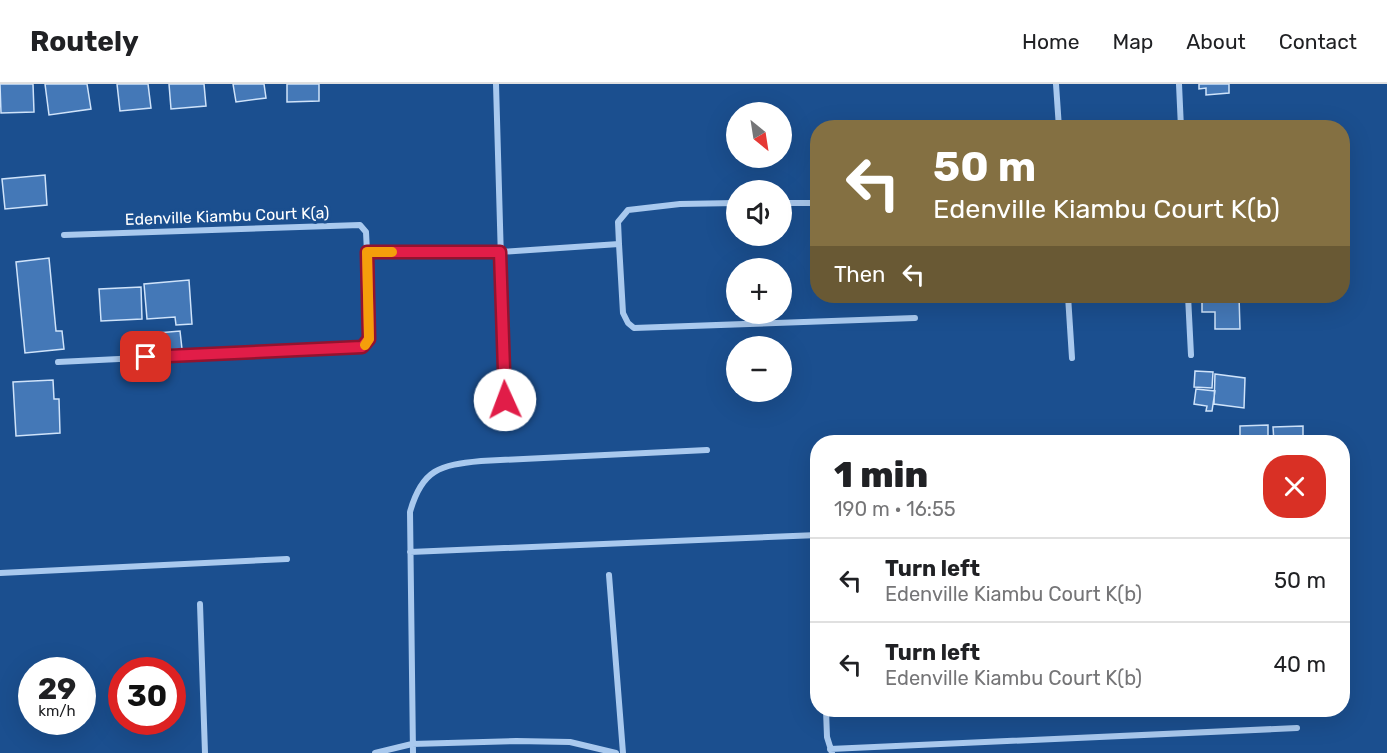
<!DOCTYPE html>
<html lang="en">
<head>
<meta charset="utf-8">
<style>
  body { margin:0; font-family:Rubik,sans-serif; background:#f2f2f2; color:#202124; height:100vh; display:flex; flex-direction:column; font-size:22px; white-space:nowrap }
  * { box-sizing:border-box; margin:0 }
  p { font-size:20px; color:#757577 }
  .icon { flex:none; width:33px; height:33px; fill:none; stroke:currentColor; stroke-width:2; stroke-linecap:round; stroke-linejoin:round }
  .map { position:relative; flex:1; overflow:hidden }
  .side { position:absolute; left:810px; top:351px; width:540px; height:282px; display:flex; flex-direction:column; background:#fff; border-radius:24px; box-shadow:0 6px 24px #0002 }
  .side>* { flex:none }
  .banner { position:absolute; left:810px; top:36px; width:540px; height:183px; border-radius:24px; box-shadow:0 6px 24px #0002; background:#847042; color:#fff; overflow:hidden }
  .needle { width:39px; rotate:150deg }
  .fabs { position:absolute; left:726px; top:18px; display:grid; gap:12px }
  .fabs a { display:grid; place-items:center; width:66px; height:66px; border-radius:50%; background:#fff; box-shadow:0 6px 24px #0002; font-size:30px }
  .speed { position:absolute; left:18px; top:573px; display:flex; gap:12px; font-size:30px; font-weight:700; text-align:center }
  .speed>* { display:grid; place-content:center; width:78px; height:78px; border-radius:50%; background:#fff; box-shadow:0 6px 24px #0002; line-height:1 }
  .speed small { font-size:15px; font-weight:400 }
  .speed .limit { border:9px solid #d22; background:#fff; color:#111 }
  .pin { position:absolute; display:grid; place-items:center; width:51px; height:51px; color:#fff; margin:-26px; border-radius:12px; box-shadow:0 3px 9px #0006 }
  .me { position:absolute; width:66px; margin:-33px; rotate:358deg; stroke-linejoin:round; filter:drop-shadow(0 0 4px #0008) }
  .turn { display:flex; align-items:center; gap:21px; height:126px; padding:0 24px; font-size:27px }
  .turn .icon { width:78px; height:78px; stroke-width:2.5 }
  .turn b { display:block; font-size:42px; line-height:51px }
  .then { display:flex; align-items:center; height:57px; padding:0 24px; background:#0003; gap:12px; font-size:22px }
  .round { display:grid; place-items:center; flex:none; width:63px; height:63px; border-radius:24px; background:#f2f2f2 }
  .head { display:flex; align-items:center; justify-content:space-between; height:102px; padding:0 24px }
  h1 { font-size:36px; font-weight:800; line-height:45px }
  ul { padding:0; list-style:none }
  li { display:flex; align-items:center; gap:18px; height:84px; padding:0 24px; border-top:2px solid #e0e0e0 }
  li div { flex:1 }
  li b { display:block; font-size:22px }
  li em { font-style:normal }
  header { display:flex; align-items:center; gap:36px; box-sizing:border-box; height:84px; padding:0 30px; background:#fff; border-bottom:2px solid #e0e0e0 }
  header strong { font-size:28px }
  nav { display:flex; gap:33px; margin-inline-start:auto; font-size:21px }
  .map>svg:first-child { display:block }
</style>
</head>
<body>
<header>
<strong>Routely</strong>
<nav><a>Home</a><a>Map</a><a>About</a><a>Contact</a></nav>
</header>
<div class="map">
<svg width="1387" height="669" viewBox="0 0 1387 669">
  <rect width="100%" height="100%" fill="#1b4f8f"/>
  <!-- building -->
  <path fill="#4478b7" stroke="#cfe3fa" stroke-width="1.5" d="M0,0H33L34,28L1,29Z
    M45,0H87L91,25L49,31Z
    M117,0H148L151,24L120,27Z
    M169,0H204L206,22L171,25Z
    M233,0H264L266,14L236,18Z
    M287,0H319V17L287,18Z
    M1199,0H1229V9L1206,11V4L1199,5Z
    M45,91L47,121L5,125L2,95Z
    M49,174L56,247H62L64,265L25,269L16,178Z
    M189,196L192,240L176,241L175,233L147,235L144,200Z
    M141,203L142,235L101,237L99,205Z
    M1202,212H1239L1240,245H1215V228H1202Z
    M180,247L182,265L148,267L146,250Z
    M1195,287L1213,288L1212,304L1194,303Z
    M1215,290L1245,294L1244,324L1214,320Z
    M53,296L54,315H59L60,349L16,352L13,298Z
    M1196,305L1215,307L1212,327H1206L1207,322L1194,320Z
    M1268,341V358H1240V342Z
    M1303,342V358H1274L1273,343Z"/>
  <g fill="none" stroke-linecap="round" stroke-linejoin="round">
    <!-- minor -->
    <path stroke="#a9c9ee" stroke-width="6" d="M496,0L505,316
      M1056,0L1059,44
      M1179,0L1181,44
      M782,119H818
      M64,151L360,141L366,148L367,168
      M619,160L618,138L628,126L680,120L736,119
      M1068,212L1072,274
      M1188,212L1191,271
      M58,278L362,263L369,255L367,168H500L619,160L623,229L628,239L634,244L915,234
      M816,451L818,478
      M410,468L818,451
      M0,489L287,475
      M609,491L623,669
      M200,520L205,669
      M826,626L827,653L832,669
      M830,665L1297,644
      M375,669L412,660L516,657L570,658L616,669
      M413,669L410,428C422,385 440,381 481,377L707,366"/>
  </g>
  <g fill="none" stroke-linecap="round" stroke-linejoin="round">
    <defs>
      <path id="route" d="M146,273L362,263L369,255L367,168H500L505,316"/>
    </defs>
    <!-- route casing -->
    <use href="#route" stroke="#92132f" stroke-width="15"/>
    <!-- route -->
    <use href="#route" stroke="#e11d48" stroke-width="10"/>
    <!-- slow -->
    <path stroke="#f59e0b" stroke-width="10" d="M365,261L369,255L367,168H392"/>
  </g>
  <g text-anchor="middle" dominant-baseline="central" stroke-width="6" stroke-linejoin="round" paint-order="stroke">
    <!-- street labels -->
    <g font-size="16" fill="#fff" stroke="#1b4f8f">
      <text transform="translate(227 132) rotate(-2)">Edenville Kiambu Court K(a)</text>
    </g>
  </g>
</svg>
<div class="fabs">
<a><svg class="needle" viewBox="-14 -14 28 28"><path d="M0-13l5 13h-10z" fill="#e53935"/><path d="M0 13l5-13h-10z" fill="#757577"/></svg></a>
<a><svg class="icon" aria-label="sound" viewBox="0 0 24 24"><path d="M4 9h4l5-4v14l-5-4H4zM17 9q2 3 0 6"/></svg></a>
<a>+</a>
<a>−</a>
</div>
<div class="speed"><div>29<small>km/h</small></div><div class="limit">30</div></div>
<div class="pin" style="left:146px;top:273px;background:#d93025"><svg class="icon" aria-label="arrive" viewBox="0 0 24 24"><path d="M6 21V4h12l-3 4 3 4H6"/></svg></div>
<svg class="me" style="left:505px;top:316px" viewBox="-20 -20 40 40"><circle r="19" fill="#fff"/><path d="M0-13L10 11 0 6-10 11z" fill="#e11d48"/></svg>
<div class="banner">
<div class="turn"><svg class="icon" aria-label="left" viewBox="0 0 24 24"><path d="M17 20v-9H6M10 6l-5 5 5 5"/></svg><div><b>50 m</b>Edenville Kiambu Court K(b)</div></div>
<div class="then">Then<svg class="icon" aria-label="left" viewBox="0 0 24 24"><path d="M17 20v-9H6M10 6l-5 5 5 5"/></svg></div>
</div>
<section class="side">
<div class="head"><div><h1>1 min</h1><p>190 m · 16:55</p></div><a class="round" style="background:#d93025;color:#fff"><svg class="icon" aria-label="close" viewBox="0 0 24 24"><path d="M6 6l12 12M18 6L6 18"/></svg></a></div>
<ul>
<li><svg class="icon" aria-label="left" viewBox="0 0 24 24"><path d="M17 20v-9H6M10 6l-5 5 5 5"/></svg><div><b>Turn left</b><p>Edenville Kiambu Court K(b)</p></div><em>50 m</em></li>
<li><svg class="icon" aria-label="left" viewBox="0 0 24 24"><path d="M17 20v-9H6M10 6l-5 5 5 5"/></svg><div><b>Turn left</b><p>Edenville Kiambu Court K(b)</p></div><em>40 m</em></li>
</ul>
</section>
</div>
</body>
</html>
